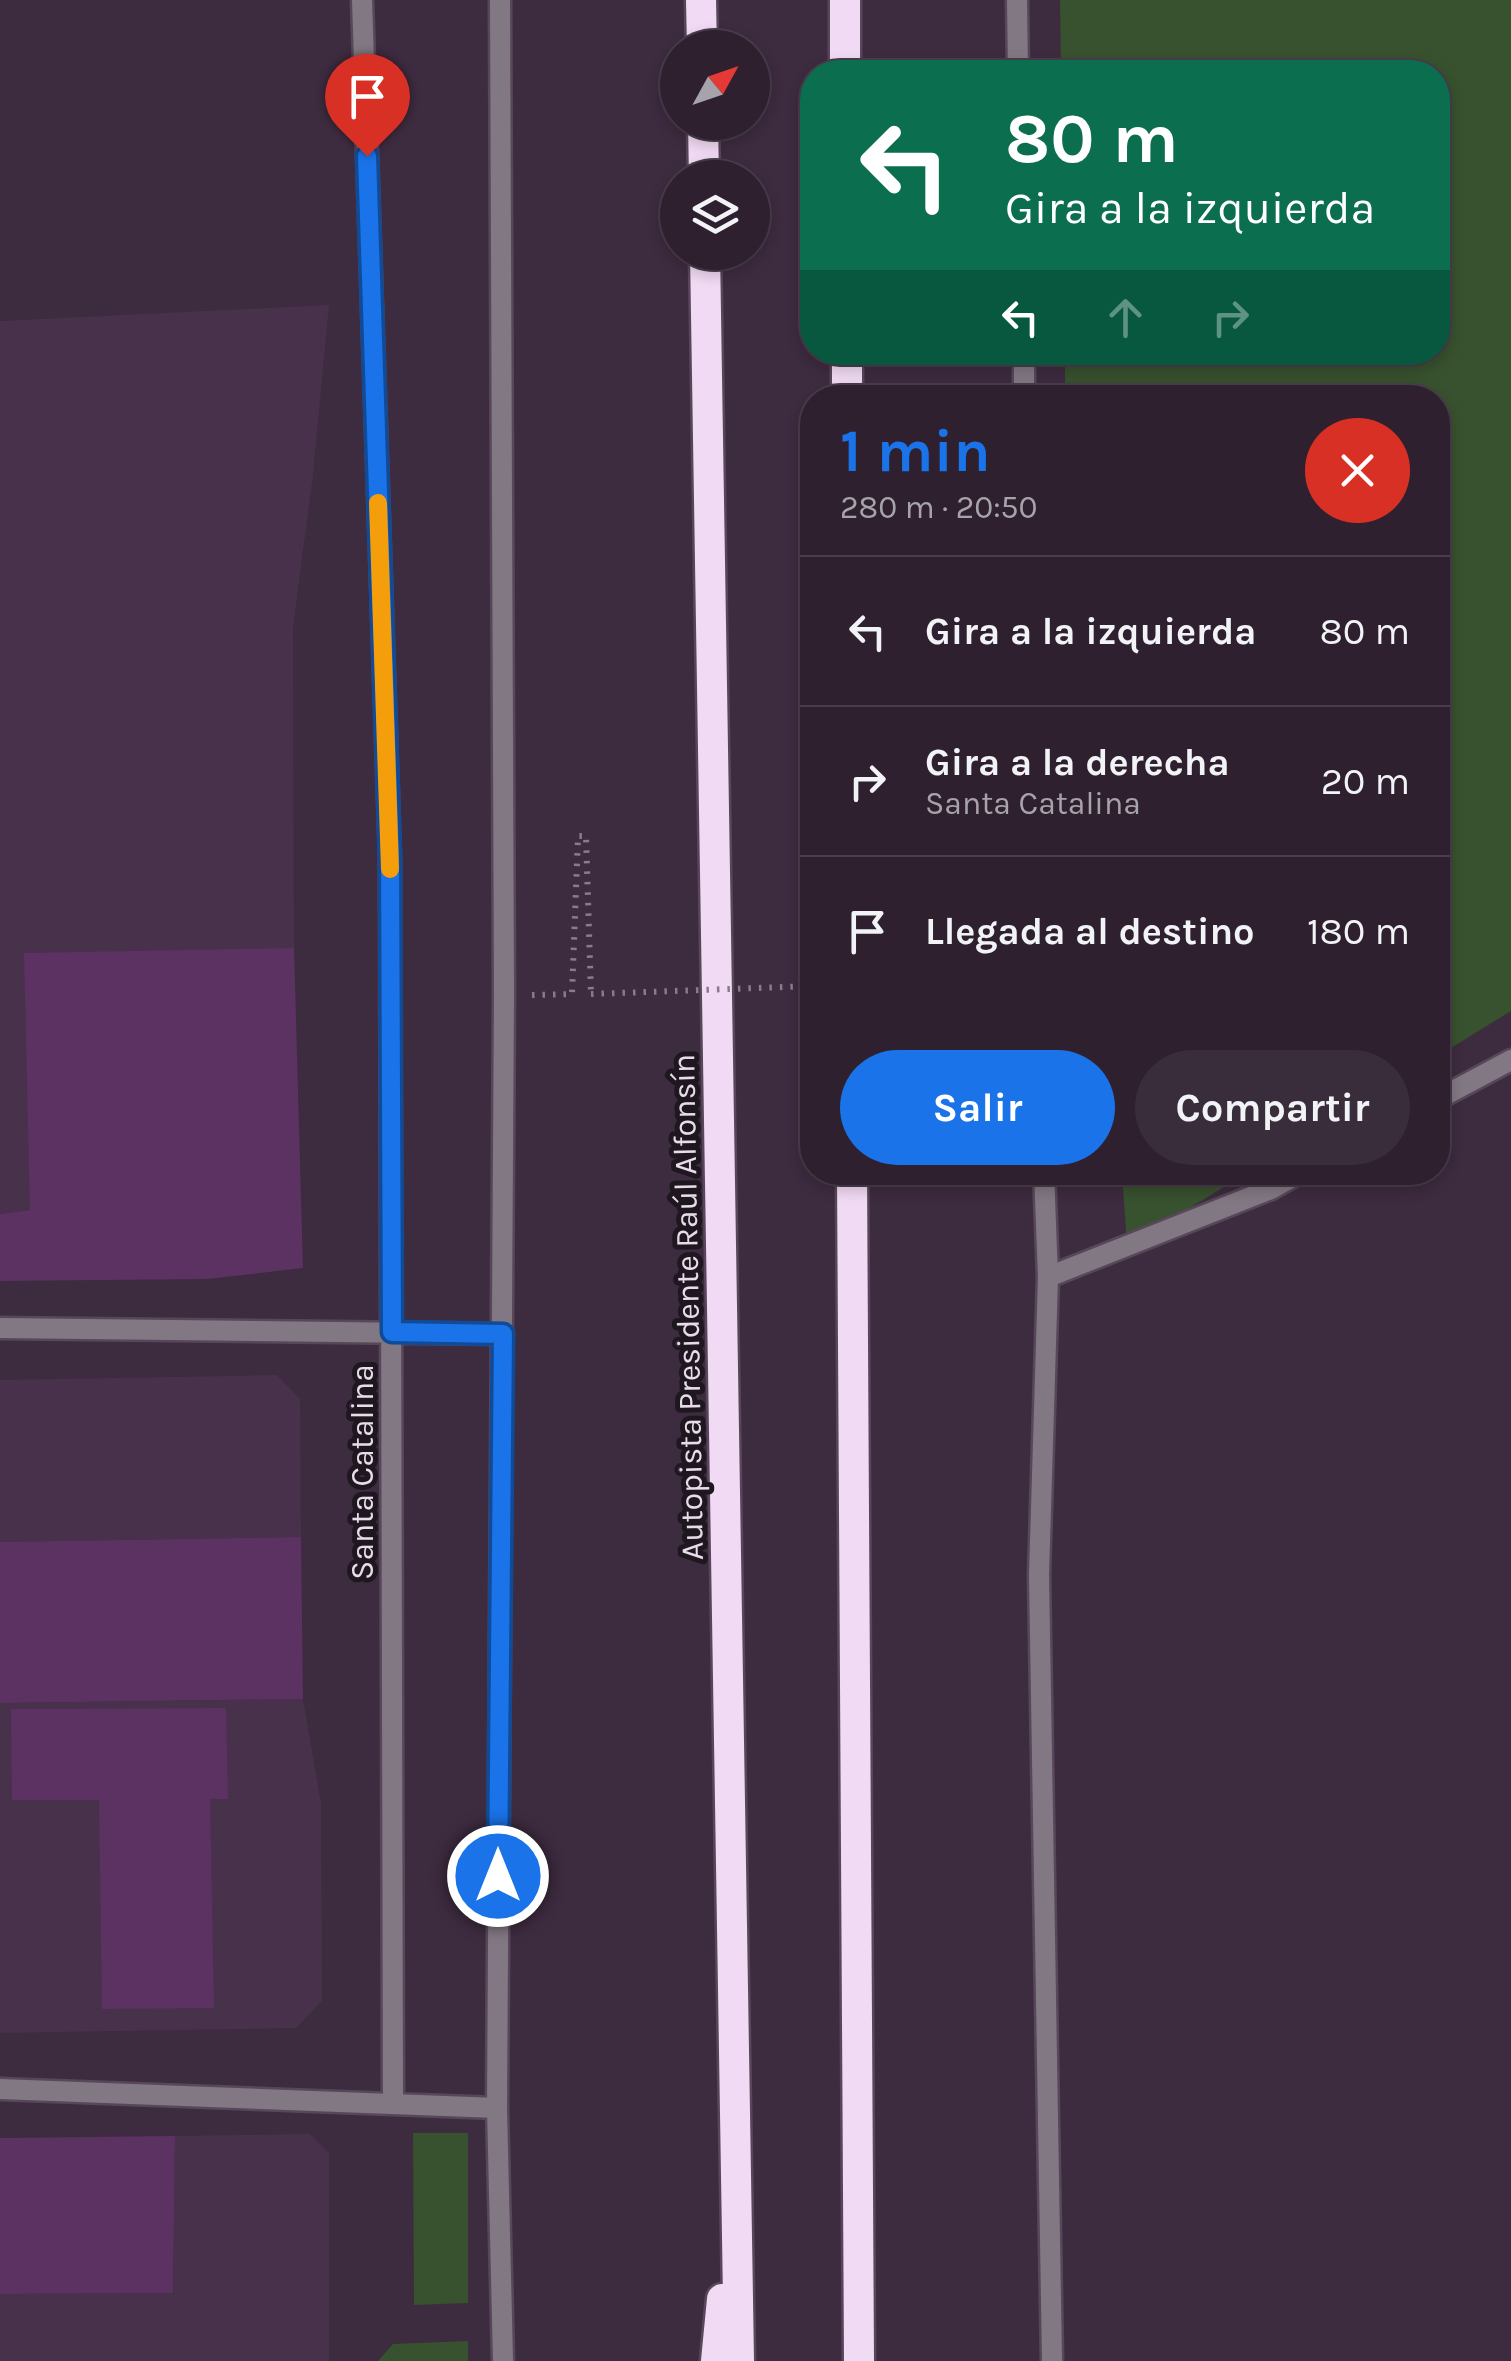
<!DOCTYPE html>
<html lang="es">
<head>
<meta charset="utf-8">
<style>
  body { margin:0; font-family:Karla,sans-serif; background:#3a2d3b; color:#f1f3f6; height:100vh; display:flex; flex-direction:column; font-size:38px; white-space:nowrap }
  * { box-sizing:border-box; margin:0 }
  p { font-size:32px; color:#a7a3aa }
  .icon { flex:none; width:55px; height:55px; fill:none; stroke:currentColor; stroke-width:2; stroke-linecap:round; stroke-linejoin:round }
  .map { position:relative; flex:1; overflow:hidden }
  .drawer { position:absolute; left:800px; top:385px; width:650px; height:800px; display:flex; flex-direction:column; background:#2e202f; border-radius:40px; box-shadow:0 5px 15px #0003,0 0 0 2px #493e4b }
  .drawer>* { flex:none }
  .banner { position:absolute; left:800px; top:60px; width:650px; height:305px; border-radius:40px; box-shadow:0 5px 15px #0003,0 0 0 2px #493e4b; background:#0b6e4f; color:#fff; overflow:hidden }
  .needle { width:65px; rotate:50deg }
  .tools { position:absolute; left:660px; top:30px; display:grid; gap:20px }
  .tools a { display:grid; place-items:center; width:110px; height:110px; border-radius:50%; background:#2e202f; box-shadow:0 5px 15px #0003,0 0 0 2px #493e4b; font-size:50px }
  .pin { position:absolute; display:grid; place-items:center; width:85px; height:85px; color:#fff; margin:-102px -42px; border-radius:50% 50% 50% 0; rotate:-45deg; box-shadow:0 0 10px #0007 }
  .pin .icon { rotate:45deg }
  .me { position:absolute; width:110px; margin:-55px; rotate:0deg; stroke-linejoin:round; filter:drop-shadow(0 0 8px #0008) }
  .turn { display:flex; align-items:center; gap:35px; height:210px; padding:0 40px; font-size:45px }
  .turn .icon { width:130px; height:130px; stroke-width:2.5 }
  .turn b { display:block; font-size:70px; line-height:85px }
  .lanes { display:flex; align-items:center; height:95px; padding:0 40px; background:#0003; justify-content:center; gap:50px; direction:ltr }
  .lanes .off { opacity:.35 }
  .round { display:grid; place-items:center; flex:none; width:105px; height:105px; border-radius:52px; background:#3a2d3b }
  .head { display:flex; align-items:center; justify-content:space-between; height:170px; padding:0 40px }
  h1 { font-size:60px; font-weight:700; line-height:75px; color:#1a73e8 }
  .action { display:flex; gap:20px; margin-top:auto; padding:20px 40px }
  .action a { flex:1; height:115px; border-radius:60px; background:#1a73e8; color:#fff; font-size:40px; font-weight:700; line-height:115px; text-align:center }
  .action a+a { background:#3a2d3b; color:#f1f3f6 }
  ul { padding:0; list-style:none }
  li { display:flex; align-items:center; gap:30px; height:150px; padding:0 40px; border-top:2px solid #493e4b }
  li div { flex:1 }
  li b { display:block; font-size:38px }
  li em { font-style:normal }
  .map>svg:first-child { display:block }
</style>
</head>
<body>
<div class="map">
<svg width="1511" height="2361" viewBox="0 0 1511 2361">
  <rect width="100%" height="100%" fill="#3d2b3f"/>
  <!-- built -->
  <path fill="#47314b" d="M329,305L313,475L293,628L294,948L30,1210L0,1214V321Z
    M277,1375L300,1399L301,1537L0,1542V1380Z
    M303,1699L321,1803L322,2001L296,2028L0,2033V1703Z
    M310,2134L329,2153V2361H0V2294L173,2293L175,2136Z"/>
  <!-- green -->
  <path fill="#38512e" d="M1060,0H1511V1011L1438,1056V398L1065,397V353L1438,352V72H1061Z
    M1122,1172L1247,1173L1127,1246Z
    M413,2133H468V2303L414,2305Z
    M468,2341V2361H378L393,2344Z"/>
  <!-- building -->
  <path fill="#5b3262" d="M294,948L303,1268L208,1279L0,1281V1214L30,1210L24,953Z
    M301,1537L303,1699L0,1703V1542Z
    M226,1708L228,1799H210L214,2008L102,2009L99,1800H12L11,1709Z
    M175,2136L173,2293L0,2294V2138Z"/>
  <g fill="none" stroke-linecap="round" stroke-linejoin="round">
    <defs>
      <path id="minor" d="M362,0L390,858L393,2104
        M1438,1099L1511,1060
        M1048,1277L1271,1189L1301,1172
        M0,1328L503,1334
        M0,2089L497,2108"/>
      <path id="tertiary" d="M500,0L504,995L497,2108L503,2361
        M1017,0L1018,72
        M1024,352V398
        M1044,1172L1048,1277L1039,1575L1052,2361"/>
      <path id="motorway" d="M701,0L702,48
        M845,0V72
        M703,122L704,178
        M705,252L739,2361
        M847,352V398
        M852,1172L859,2361
        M716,2361L722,2299"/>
    </defs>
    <!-- minor casing -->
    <use href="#minor" stroke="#58475a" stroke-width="25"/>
    <!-- tertiary casing -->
    <use href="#tertiary" stroke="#58475a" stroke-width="25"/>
    <!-- motorway casing -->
    <use href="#motorway" stroke="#58475a" stroke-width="35"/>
    <!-- path -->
    <path stroke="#8a7b8c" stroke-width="6" stroke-dasharray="2.5 8" stroke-linecap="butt" d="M532,995L572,994L578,836H586L591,994"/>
    <!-- minor -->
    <use href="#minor" stroke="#827883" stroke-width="20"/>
    <!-- tertiary -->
    <use href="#tertiary" stroke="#827883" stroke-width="20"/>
    <!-- motorway -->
    <use href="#motorway" stroke="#f1daf4" stroke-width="30"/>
    <!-- path-bridge -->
    <path stroke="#8a7b8c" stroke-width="6" stroke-dasharray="2.5 8" stroke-linecap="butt" d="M591,994L812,986"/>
  </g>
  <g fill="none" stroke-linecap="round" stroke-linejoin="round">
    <defs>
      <path id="route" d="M367,156L390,858L392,1332L503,1334L498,1876"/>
    </defs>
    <!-- route casing -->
    <use href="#route" stroke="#114b97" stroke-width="25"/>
    <!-- route -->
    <use href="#route" stroke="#1a73e8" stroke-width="18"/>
    <!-- slow -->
    <path stroke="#f59e0b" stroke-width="18" d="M378,503L390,869"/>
  </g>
  <g text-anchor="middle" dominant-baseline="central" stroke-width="10" stroke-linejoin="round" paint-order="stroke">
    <!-- street labels -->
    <g font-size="32" fill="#e8dcea" stroke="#1f1720">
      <text transform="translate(688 1307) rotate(-91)">Autopista Presidente Raúl Alfonsín</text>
      <text transform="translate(362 1472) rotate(-90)">Santa Catalina</text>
    </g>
  </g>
</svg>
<div class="tools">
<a><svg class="needle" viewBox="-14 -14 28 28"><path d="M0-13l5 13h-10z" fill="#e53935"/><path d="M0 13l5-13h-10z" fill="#a7a3aa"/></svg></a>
<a><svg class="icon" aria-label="layers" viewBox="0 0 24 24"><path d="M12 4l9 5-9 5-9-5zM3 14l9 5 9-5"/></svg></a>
</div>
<div class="pin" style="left:367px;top:156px;background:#d93025"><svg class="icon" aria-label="arrive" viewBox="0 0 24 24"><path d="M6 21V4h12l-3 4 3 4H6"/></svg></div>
<svg class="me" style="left:498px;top:1876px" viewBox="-20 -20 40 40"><circle r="17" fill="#1a73e8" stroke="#fff" stroke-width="3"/><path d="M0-11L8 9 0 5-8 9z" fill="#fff"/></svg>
<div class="banner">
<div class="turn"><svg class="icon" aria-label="left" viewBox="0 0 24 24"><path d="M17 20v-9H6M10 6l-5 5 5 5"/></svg><div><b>80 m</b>Gira a la izquierda</div></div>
<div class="lanes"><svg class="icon" aria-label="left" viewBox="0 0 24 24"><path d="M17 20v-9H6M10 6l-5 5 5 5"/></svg><svg class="icon off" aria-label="ahead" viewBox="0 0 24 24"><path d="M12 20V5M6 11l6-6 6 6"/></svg><svg class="icon off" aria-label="right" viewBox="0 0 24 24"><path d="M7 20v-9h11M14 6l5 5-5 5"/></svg></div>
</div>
<section class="drawer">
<div class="head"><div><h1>1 min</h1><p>280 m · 20:50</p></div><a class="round" style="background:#d93025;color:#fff"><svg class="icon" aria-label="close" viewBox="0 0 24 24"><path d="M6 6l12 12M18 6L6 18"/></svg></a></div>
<ul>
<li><svg class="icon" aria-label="left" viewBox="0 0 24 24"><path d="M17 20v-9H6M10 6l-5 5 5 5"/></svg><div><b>Gira a la izquierda</b></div><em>80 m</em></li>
<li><svg class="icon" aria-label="right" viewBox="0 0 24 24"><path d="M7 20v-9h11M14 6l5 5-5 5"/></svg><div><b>Gira a la derecha</b><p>Santa Catalina</p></div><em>20 m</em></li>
<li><svg class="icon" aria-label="arrive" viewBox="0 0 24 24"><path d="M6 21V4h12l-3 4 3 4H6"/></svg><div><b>Llegada al destino</b></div><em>180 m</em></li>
</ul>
<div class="action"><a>Salir</a><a>Compartir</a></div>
</section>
</div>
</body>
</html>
